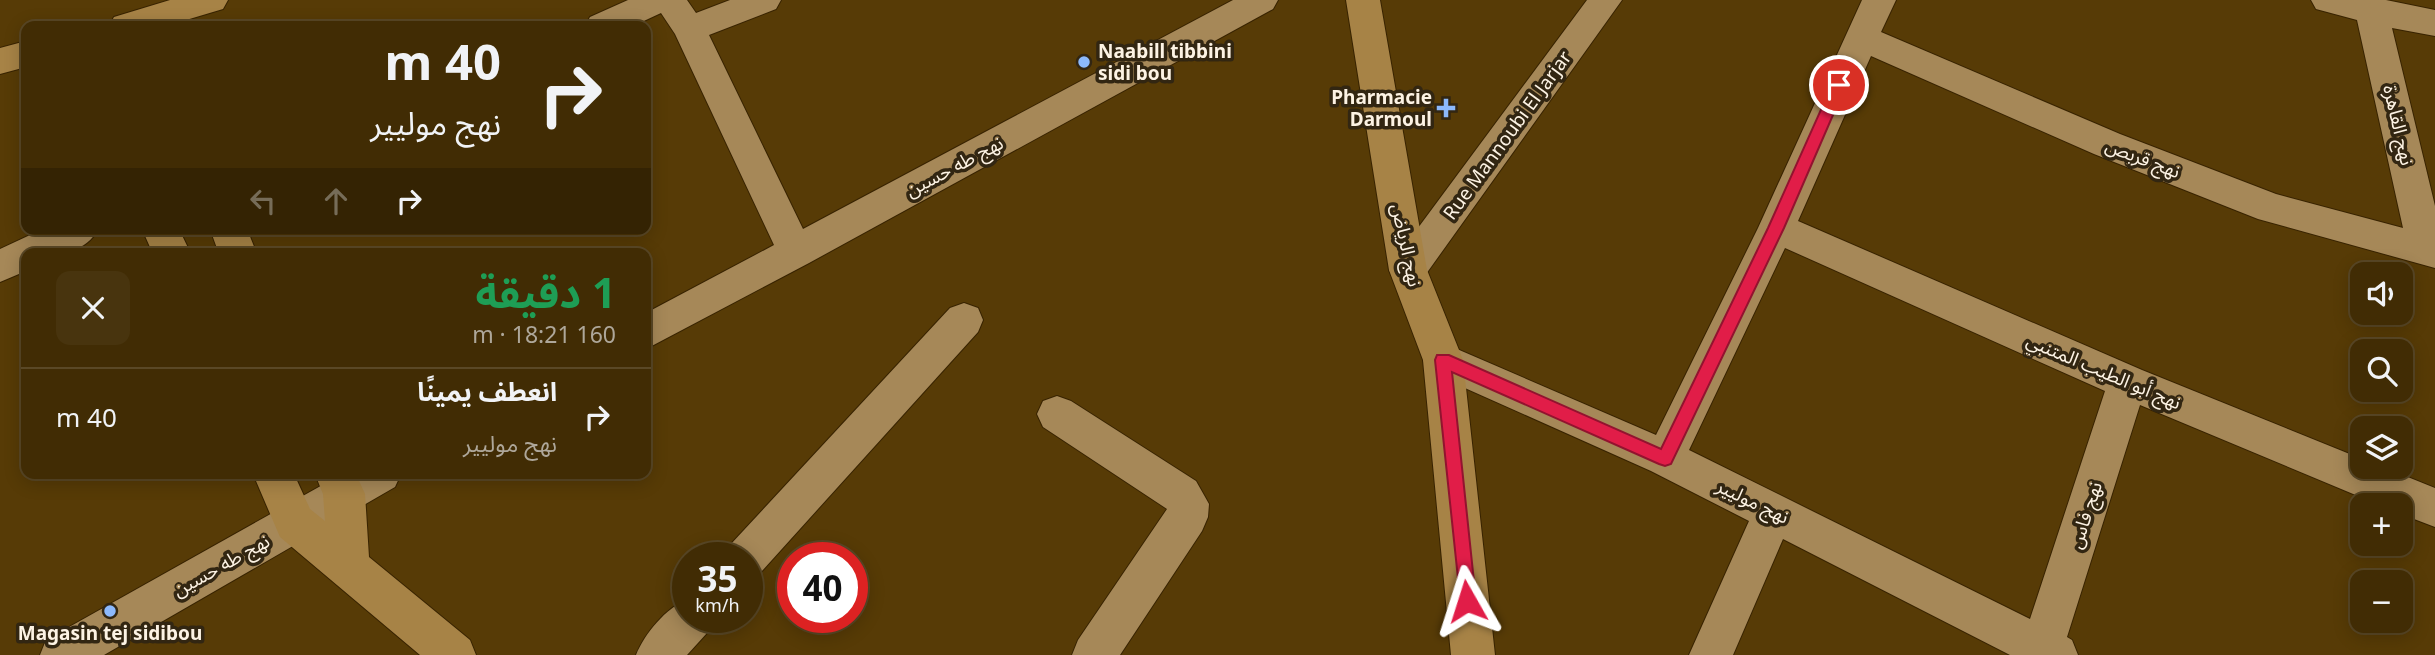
<!DOCTYPE html>
<html lang="ar">
<head>
<meta charset="utf-8">
<style>
  body { margin:0; font-family:"Noto Sans","Noto Sans Arabic",sans-serif; background:#48340e; color:#f1f3f6; direction:rtl; height:100vh; display:flex; flex-direction:column; font-size:26px; white-space:nowrap }
  * { box-sizing:border-box; margin:0 }
  p { font-size:23px; color:#aea79a }
  .icon { flex:none; width:38px; height:38px; fill:none; stroke:currentColor; stroke-width:2; stroke-linecap:round; stroke-linejoin:round }
  .map { position:relative; flex:1; overflow:hidden; direction:ltr }
  .sheet { position:absolute; left:21px; top:248px; width:630px; height:231px; display:flex; flex-direction:column; background:#412c04; border-radius:14px; box-shadow:0 4px 18px #0003,0 0 0 2px #5a4826; direction:rtl }
  .sheet>* { flex:none }
  .top-card { position:absolute; left:21px; top:21px; width:630px; height:214px; border-radius:14px; box-shadow:0 4px 18px #0003,0 0 0 2px #5a4826; direction:rtl; background:#412c04; color:#f1f3f6; overflow:hidden }
  .buttons { position:absolute; left:2350px; top:262px; display:grid; gap:14px }
  .buttons a { display:grid; place-items:center; width:63px; height:63px; border-radius:14px; background:#412c04; box-shadow:0 4px 18px #0003,0 0 0 2px #5a4826; font-size:35px }
  .speed { position:absolute; left:672px; top:542px; display:flex; gap:14px; font-size:35px; font-weight:700; text-align:center }
  .speed>* { display:grid; place-content:center; width:91px; height:91px; border-radius:50%; background:#412c04; box-shadow:0 4px 18px #0003,0 0 0 2px #5a4826; line-height:1 }
  .speed small { font-size:18px; font-weight:400 }
  .speed .limit { border:10px solid #d22; background:#fff; color:#111 }
  .pin { position:absolute; display:grid; place-items:center; width:60px; height:60px; color:#fff; margin:-30px; border:4px solid #fff; border-radius:50%; box-shadow:0 2px 7px #0007 }
  .me { position:absolute; width:77px; margin:-38px; rotate:354deg; stroke-linejoin:round; filter:drop-shadow(0 0 5px #0008) }
  .turn { display:flex; align-items:center; gap:24px; height:147px; padding:0 35px; font-size:32px }
  .turn .icon { width:91px; height:91px; stroke-width:2.5 }
  .turn b { display:block; font-size:49px; line-height:60px }
  .lanes { display:flex; align-items:center; height:66px; padding:0 35px; background:#0003; justify-content:center; gap:35px; direction:ltr }
  .lanes .off { opacity:.35 }
  .round { display:grid; place-items:center; flex:none; width:74px; height:74px; border-radius:14px; background:#48340e }
  .headline { display:flex; align-items:center; justify-content:space-between; height:119px; padding:0 35px }
  h1 { font-size:42px; font-weight:700; line-height:52px; color:#1e9e55 }
  ul { padding:0; list-style:none }
  li { display:flex; align-items:center; gap:21px; height:98px; padding:0 35px; border-top:2px solid #5a4826 }
  li div { flex:1 }
  li b { display:block; font-size:26px }
  li em { font-style:normal }
  .map>svg:first-child { display:block }
</style>
</head>
<body>
<div class="map">
<svg width="2435" height="655" viewBox="0 0 2435 655">
  <rect width="100%" height="100%" fill="#573b06"/>
  <g fill="none" stroke-linecap="round" stroke-linejoin="round">
    <defs>
      <path id="street" d="M628,0H687L696,13L730,0H781L776,9L709,35L803,229L1233,0H1278L1273,9L809,263L646,349V313L774,245L675,34L661,13L633,26H585L590,17Z
        M1587,0H1622L1421,281L1408,286L1395,281L1389,270L1395,259Z
        M1862,0H1896L1881,32L2120,134L2276,194L2403,228L2357,20L2316,9L2311,0H2386L2435,10V36L2392,28L2435,206V268L2258,219L2094,154L1871,56L1798,221L2142,370L2362,459V467H2383L2435,488V527L2401,514V506H2382L2140,405L2067,637L2072,640L2078,655H2010L1783,539L1733,655H1689L1749,521L1651,471L1429,372L1423,360L1429,348L1443,343L1656,435L1758,228ZM1785,248L2105,391L2030,619L1689,450Z
        M43,229H98C85,256 52,254 26,254V271L0,282V249Z
        M964,303L978,308L983,320L978,332L761,572L747,578V558H725L731,544L950,308Z
        M1057,396L1071,401L1196,481L1209,504L1208,517L1202,531L1120,655H1072L1078,640L1167,509L1043,427L1037,414L1043,401Z
        M342,474H401L395,487L104,655H40L46,640Z
        M688,599V618H714L707,633L687,655H636C645,633 666,608 688,599Z"/>
      <path id="secondary" d="M170,0H228L223,9L166,26H109L114,17Z
        M1346,0H1380L1427,270L1463,360L1495,655H1451L1423,360L1389,270Z
        M26,41V67L0,74V48Z
        M142,229H179L191,254H153Z
        M210,229H247L257,254H219Z
        M253,474H294L310,509L325,521L323,494L315,474H356L365,494L369,557L470,640L476,655H420L280,537Z"/>
    </defs>
    <!-- street casing -->
    <use href="#street" stroke="#382300" stroke-width="2"/>
    <!-- secondary casing -->
    <use href="#secondary" stroke="#382300" stroke-width="2"/>
    <!-- street -->
    <use href="#street" fill="#a68858" fill-rule="evenodd"/>
    <!-- secondary -->
    <use href="#secondary" fill="#a78346" fill-rule="evenodd"/>
  </g>
  <!-- route -->
  <path fill="#e11d48" stroke="#92132f" stroke-width="2" d="M1839,79L1846,85L1784,228L1671,464L1665,466L1659,464L1452,372L1476,601L1474,607L1467,610L1461,607L1435,360L1437,355H1449L1661,449L1768,228L1832,85Z"/>
  <!-- markers -->
  <g fill="#8cb9fc" stroke="#322612" stroke-width="2.5">
    <circle cx="1084" cy="62" r="7"/>
    <path d="M1442.5 97.5h7v7h7v7h-7v7h-7v-7h-7v-7h7z"/>
    <circle cx="110" cy="611" r="7"/>
  </g>
  <g text-anchor="middle" dominant-baseline="central" stroke-width="7" stroke-linejoin="round" paint-order="stroke">
    <!-- poi labels -->
    <g font-size="19" font-weight="bold" fill="#fdf3e4" stroke="#322612" text-anchor="start">
      <text x="1098" y="51">Naabill tibbini<tspan x="1098" dy="22">sidi bou</tspan></text>
      <text x="1432" y="97" text-anchor="end">Pharmacie<tspan x="1432" dy="22">Darmoul</tspan></text>
      <text x="110" y="633" text-anchor="middle">Magasin tej sidibou</text>
    </g>
    <!-- street labels -->
    <g font-size="19" fill="#fdf3e4" stroke="#322612">
      <text transform="translate(2399 125) rotate(77)">نهج القاهرة</text>
      <text transform="translate(1507 135) rotate(-54)">Rue Mannoubi El Jarjar</text>
      <text transform="translate(2143 158) rotate(21)">نهج قربص</text>
      <text transform="translate(954 166) rotate(-28)">نهج طه حسين</text>
      <text transform="translate(1407 245) rotate(78)">نهج الرياض</text>
      <text transform="translate(2104 371) rotate(23)">نهج أبو الطيب المتنبي</text>
      <text transform="translate(1753 501) rotate(26)">نهج موليير</text>
      <text transform="translate(2085 515) rotate(-72)">نهج فاس</text>
      <text transform="translate(221 565) rotate(-29)">نهج طه حسين</text>
    </g>
  </g>
</svg>
<div class="buttons">
<a><svg class="icon" aria-label="sound" viewBox="0 0 24 24"><path d="M4 9h4l5-4v14l-5-4H4zM17 9q2 3 0 6"/></svg></a>
<a><svg class="icon" aria-label="search" viewBox="0 0 24 24"><circle cx="10" cy="10" r="6"/><path d="M15 15l6 6"/></svg></a>
<a><svg class="icon" aria-label="layers" viewBox="0 0 24 24"><path d="M12 4l9 5-9 5-9-5zM3 14l9 5 9-5"/></svg></a>
<a>+</a>
<a>−</a>
</div>
<div class="speed"><div>35<small>km/h</small></div><div class="limit">40</div></div>
<div class="pin" style="left:1839px;top:85px;background:#d93025"><svg class="icon" aria-label="arrive" viewBox="0 0 24 24"><path d="M6 21V4h12l-3 4 3 4H6"/></svg></div>
<svg class="me" style="left:1467px;top:601px" viewBox="-20 -20 40 40"><path d="M0-17L14 15 0 8-14 15z" fill="#e11d48" stroke="#fff" stroke-width="4"/></svg>
<div class="top-card">
<div class="turn"><svg class="icon" aria-label="right" viewBox="0 0 24 24"><path d="M7 20v-9h11M14 6l5 5-5 5"/></svg><div><b>40 m</b>نهج موليير</div></div>
<div class="lanes"><svg class="icon off" aria-label="left" viewBox="0 0 24 24"><path d="M17 20v-9H6M10 6l-5 5 5 5"/></svg><svg class="icon off" aria-label="ahead" viewBox="0 0 24 24"><path d="M12 20V5M6 11l6-6 6 6"/></svg><svg class="icon" aria-label="right" viewBox="0 0 24 24"><path d="M7 20v-9h11M14 6l5 5-5 5"/></svg></div>
</div>
<section class="sheet">
<div class="headline"><div><h1>1 دقيقة</h1><p>160 m · 18:21</p></div><a class="round"><svg class="icon" aria-label="close" viewBox="0 0 24 24"><path d="M6 6l12 12M18 6L6 18"/></svg></a></div>
<ul>
<li><svg class="icon" aria-label="right" viewBox="0 0 24 24"><path d="M7 20v-9h11M14 6l5 5-5 5"/></svg><div><b>انعطف يمينًا</b><p>نهج موليير</p></div><em>40 m</em></li>
</ul>
</section>
</div>
</body>
</html>
